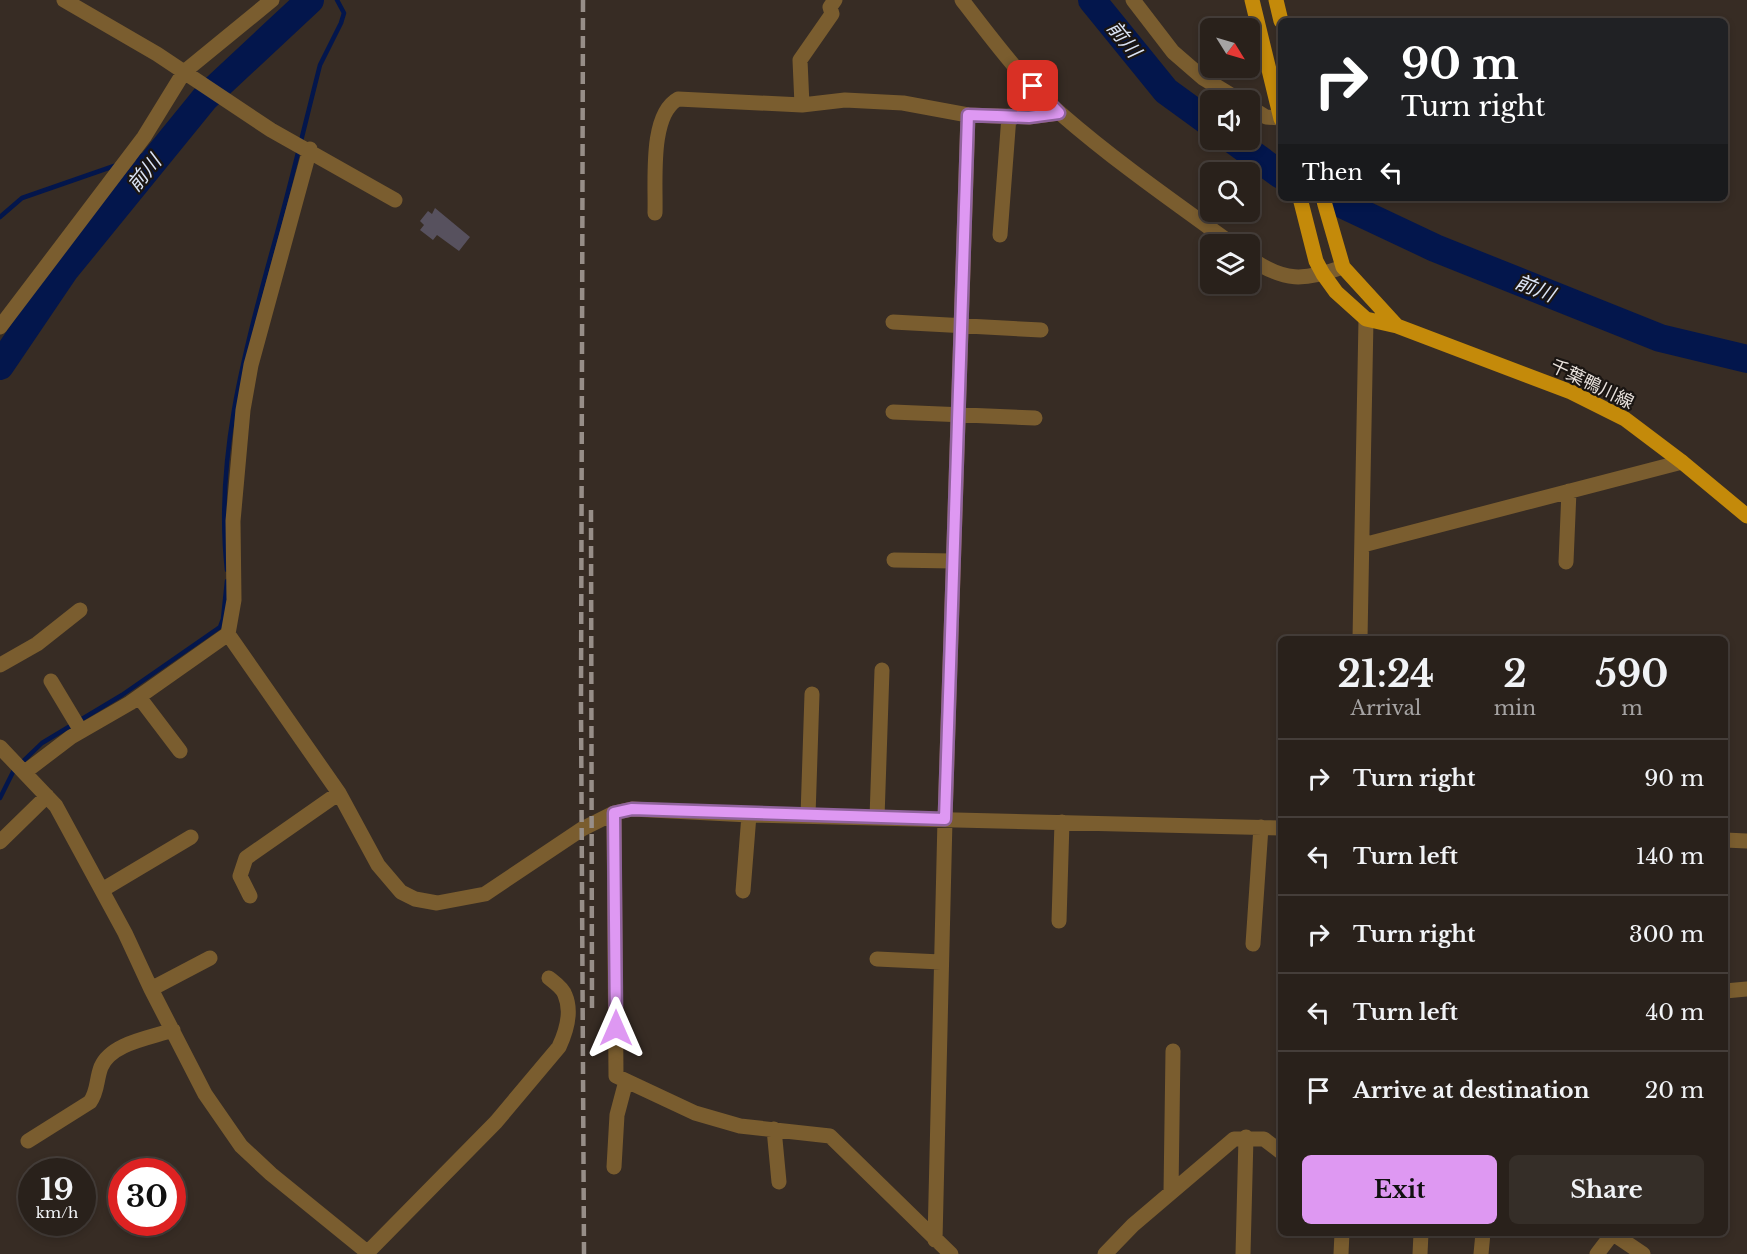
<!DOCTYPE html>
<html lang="en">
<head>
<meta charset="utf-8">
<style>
  body { margin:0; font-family:"Libre Baskerville","Noto Sans JP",serif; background:#352e28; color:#f1f3f6; height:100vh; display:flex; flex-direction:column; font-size:22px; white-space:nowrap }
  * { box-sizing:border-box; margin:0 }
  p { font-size:20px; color:#a5a3a3 }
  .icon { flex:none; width:33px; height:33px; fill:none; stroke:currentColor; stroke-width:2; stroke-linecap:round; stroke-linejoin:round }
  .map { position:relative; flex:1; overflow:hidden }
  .details { position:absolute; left:1278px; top:636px; width:450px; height:600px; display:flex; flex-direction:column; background:#29211b; border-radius:9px; box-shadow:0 3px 9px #0003,0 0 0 2px #453e3a }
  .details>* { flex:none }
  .hud { position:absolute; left:1278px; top:18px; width:450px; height:183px; border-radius:9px; box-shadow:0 3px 9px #0003,0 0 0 2px #453e3a; background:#202124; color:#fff; overflow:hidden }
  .needle { width:39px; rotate:127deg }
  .fabs { position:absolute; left:1200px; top:18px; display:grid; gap:12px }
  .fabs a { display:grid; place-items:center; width:60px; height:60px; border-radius:9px; background:#29211b; box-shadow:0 3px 9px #0003,0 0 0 2px #453e3a; font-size:30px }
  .speed { position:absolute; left:18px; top:1158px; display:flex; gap:12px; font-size:30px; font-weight:700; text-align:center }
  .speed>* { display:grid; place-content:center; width:78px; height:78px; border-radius:50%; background:#29211b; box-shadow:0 3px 9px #0003,0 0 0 2px #453e3a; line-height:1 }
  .speed small { font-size:15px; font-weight:400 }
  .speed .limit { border:9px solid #d22; background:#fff; color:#111 }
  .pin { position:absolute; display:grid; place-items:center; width:51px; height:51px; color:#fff; margin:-26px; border-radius:12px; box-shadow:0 3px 9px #0006 }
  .me { position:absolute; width:66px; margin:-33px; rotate:0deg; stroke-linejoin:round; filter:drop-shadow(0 0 4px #0008) }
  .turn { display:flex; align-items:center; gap:21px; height:126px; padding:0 24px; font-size:27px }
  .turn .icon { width:78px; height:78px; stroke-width:2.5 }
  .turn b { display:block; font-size:42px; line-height:51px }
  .then { display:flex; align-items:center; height:57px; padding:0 24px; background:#0003; gap:12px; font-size:22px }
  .eta { display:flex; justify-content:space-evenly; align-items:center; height:102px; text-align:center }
  .eta b { font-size:36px; font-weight:800; line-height:42px }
  .action { display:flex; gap:12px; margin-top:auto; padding:12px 24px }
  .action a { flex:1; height:69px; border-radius:9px; background:#de98f2; color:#111; font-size:24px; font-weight:800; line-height:69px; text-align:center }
  .action a+a { background:#352e28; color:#f1f3f6 }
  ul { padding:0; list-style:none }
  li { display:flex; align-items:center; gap:18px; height:78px; padding:0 24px; border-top:2px solid #453e3a }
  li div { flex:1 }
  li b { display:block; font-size:22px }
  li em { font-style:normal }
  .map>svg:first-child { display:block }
</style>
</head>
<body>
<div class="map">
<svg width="1747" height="1254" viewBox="0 0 1747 1254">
  <rect width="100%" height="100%" fill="#372c24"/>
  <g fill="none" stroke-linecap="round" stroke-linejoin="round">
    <!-- stream -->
    <path stroke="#03164c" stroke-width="4.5" d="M133,159L162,149
      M0,217L22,198L117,165
      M227,570C215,463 243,356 271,255C289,192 304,128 320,65L341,23L344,13L337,0
      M0,798L14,770L42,743L122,695L220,627L223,619L227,581"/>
    <!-- river -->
    <path stroke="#03164c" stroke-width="28" d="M1092,0L1166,91L1210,123
      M1233,140L1281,175
      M1329,198L1435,248L1660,338L1747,359
      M0,366L65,270L205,98L310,0"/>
  </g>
  <!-- building -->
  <path fill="#57515e" d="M435,208L470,237L459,251L437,235L433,240L420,230L424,225L420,221L428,211L432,214Z"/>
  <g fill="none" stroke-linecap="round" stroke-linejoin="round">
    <!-- minor -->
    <path stroke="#7a5d2f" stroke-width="15" d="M64,0L157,54L271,130L395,200
      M962,0C992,39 1023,81 1061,114C1115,161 1174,202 1232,244
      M1133,0L1173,52L1203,78L1239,100
      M802,105L800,60L832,14L830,7L835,0
      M1250,107L1266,117L1281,118
      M655,213C656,182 649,115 678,99L802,105L845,100L903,103L968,115L1029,117L1059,113
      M1000,235L1009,116
      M1250,258C1284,282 1304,281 1343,267
      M893,322L1041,330
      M0,327L144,137L184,72L272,0
      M893,412L1035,418
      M1363,545L1682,462
      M894,560L953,561
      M1566,562L1569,491
      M228,634L339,793L378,865L401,892L415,899L437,903L485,894L582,829L614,813L632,809L749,815L1281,828
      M1360,639L1366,319
      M0,665L37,644L80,610
      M51,681L81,731
      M139,697L180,751
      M0,747L56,806L125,933L151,989L205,1094L241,1146L271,1174L367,1252
      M25,772L71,737L130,703L228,634L234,600L233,521L243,410L251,365L310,149
      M614,813L616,1076L695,1113L740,1126L830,1136L951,1254
      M808,816L812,694
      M877,818L882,670
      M1725,840L1747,841
      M0,842L47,796
      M102,890L191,837
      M743,891L749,815
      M250,896L240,876L246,858L339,793
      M1059,921L1062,822
      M1253,944L1261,827
      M877,959L941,962
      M151,989L210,958
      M1725,991L1747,989
      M774,1129L779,1182
      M28,1141L90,1102C98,1091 96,1080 101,1067C111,1043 150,1038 173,1030
      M614,1167L617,1115L626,1081
      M1171,1192L1173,1051
      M1612,1233L1643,1254
      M935,1240L945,819L968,115
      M366,1254L496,1122L559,1047C566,1032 572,1011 565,995C563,988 554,982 549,978
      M1105,1254L1133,1225L1234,1139H1264L1281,1152
      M1243,1254L1246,1137
      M1341,1254L1342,1233
      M1420,1254L1421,1233
      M1481,1254L1483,1233
      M1597,1254L1613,1233"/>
    <!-- major -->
    <path stroke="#c48a0a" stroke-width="15" d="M1252,0L1281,119
      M1276,0L1281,21
      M1300,198L1316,261L1323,274L1336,292L1366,319L1397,326L1571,392L1625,419L1682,462L1747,516
      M1323,198L1343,267L1397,326"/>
    <!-- rail -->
    <path stroke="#978e88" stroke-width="4.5" stroke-dasharray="12 6" stroke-linecap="butt" d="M583,0L581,705L584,1254
      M591,510L592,1008"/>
  </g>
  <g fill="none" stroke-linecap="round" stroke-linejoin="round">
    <defs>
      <path id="route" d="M616,1028L614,813L632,809L945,819L968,115L1029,117L1059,113L1033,86"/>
    </defs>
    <!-- route casing -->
    <use href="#route" stroke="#90639d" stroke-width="15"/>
    <!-- route -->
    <use href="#route" stroke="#de98f2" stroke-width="10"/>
  </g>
  <g text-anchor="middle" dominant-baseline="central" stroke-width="4.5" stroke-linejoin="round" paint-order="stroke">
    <!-- street labels -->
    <g font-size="18" fill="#e8e1dc" stroke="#1a1512">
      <text transform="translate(1592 384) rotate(26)">千葉鴨川線</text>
    </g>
    <!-- water labels -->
    <g font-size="20" font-style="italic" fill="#dbe4f6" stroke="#1a1512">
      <text transform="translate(1124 39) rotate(51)">前川</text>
      <text transform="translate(144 173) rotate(-51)">前川</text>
      <text transform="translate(1535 288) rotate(22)">前川</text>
    </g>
  </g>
</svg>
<div class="fabs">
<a><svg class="needle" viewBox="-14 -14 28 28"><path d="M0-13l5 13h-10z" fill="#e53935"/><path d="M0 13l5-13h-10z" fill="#a5a3a3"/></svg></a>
<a><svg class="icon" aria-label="sound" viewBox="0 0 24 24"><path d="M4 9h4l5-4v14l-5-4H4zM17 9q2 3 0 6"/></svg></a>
<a><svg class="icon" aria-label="search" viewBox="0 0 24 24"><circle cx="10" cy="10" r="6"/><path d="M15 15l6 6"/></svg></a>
<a><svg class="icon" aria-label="layers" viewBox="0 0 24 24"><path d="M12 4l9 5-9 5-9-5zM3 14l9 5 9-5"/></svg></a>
</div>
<div class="speed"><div>19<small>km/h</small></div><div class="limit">30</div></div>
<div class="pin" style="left:1033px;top:86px;background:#d93025"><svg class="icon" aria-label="arrive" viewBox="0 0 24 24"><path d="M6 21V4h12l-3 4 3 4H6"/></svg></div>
<svg class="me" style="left:616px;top:1028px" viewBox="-20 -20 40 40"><path d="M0-17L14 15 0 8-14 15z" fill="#de98f2" stroke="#fff" stroke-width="4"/></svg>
<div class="hud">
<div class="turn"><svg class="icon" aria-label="right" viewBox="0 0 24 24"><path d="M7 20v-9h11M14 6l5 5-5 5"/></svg><div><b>90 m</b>Turn right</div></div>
<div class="then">Then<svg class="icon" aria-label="left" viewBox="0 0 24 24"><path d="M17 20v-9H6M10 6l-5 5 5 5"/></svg></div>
</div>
<section class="details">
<div class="eta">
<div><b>21:24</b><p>Arrival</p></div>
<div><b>2</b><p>min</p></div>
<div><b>590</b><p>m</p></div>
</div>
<ul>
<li><svg class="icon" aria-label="right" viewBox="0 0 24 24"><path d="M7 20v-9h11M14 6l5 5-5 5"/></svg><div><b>Turn right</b></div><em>90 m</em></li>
<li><svg class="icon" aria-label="left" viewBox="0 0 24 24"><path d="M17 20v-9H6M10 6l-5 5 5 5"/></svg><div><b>Turn left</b></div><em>140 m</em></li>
<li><svg class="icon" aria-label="right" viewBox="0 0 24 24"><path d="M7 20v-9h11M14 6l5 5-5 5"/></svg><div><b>Turn right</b></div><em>300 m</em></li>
<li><svg class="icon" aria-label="left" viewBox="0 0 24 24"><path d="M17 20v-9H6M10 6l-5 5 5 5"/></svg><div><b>Turn left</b></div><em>40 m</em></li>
<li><svg class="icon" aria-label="arrive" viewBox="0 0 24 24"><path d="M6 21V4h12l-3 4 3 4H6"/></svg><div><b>Arrive at destination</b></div><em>20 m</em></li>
</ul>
<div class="action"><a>Exit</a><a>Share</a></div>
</section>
</div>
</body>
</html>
